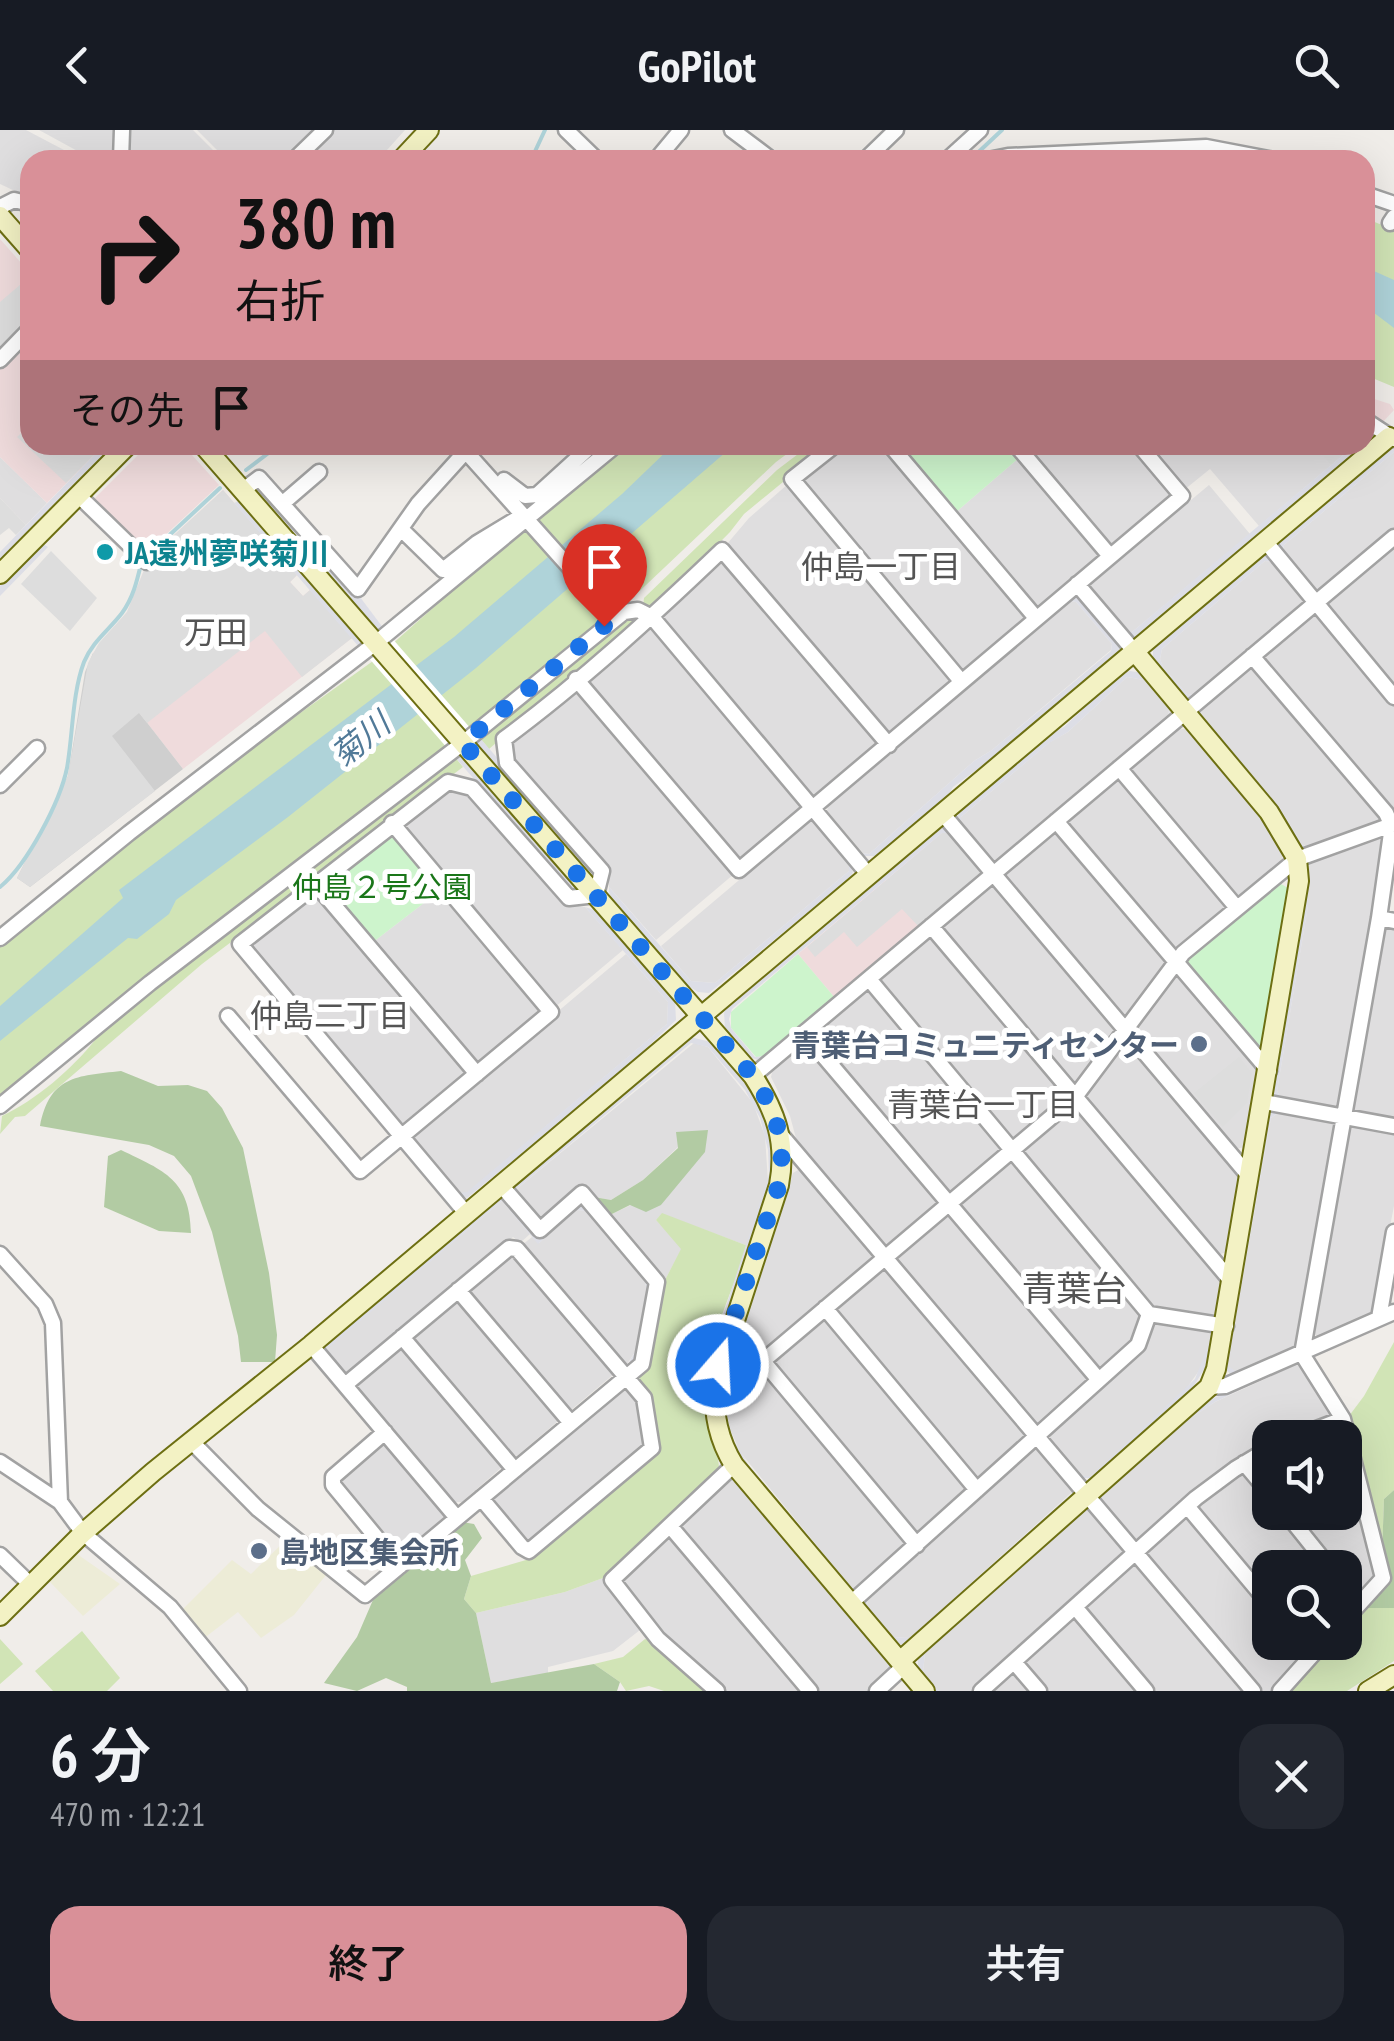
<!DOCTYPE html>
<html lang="ja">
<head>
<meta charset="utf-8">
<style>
  body { margin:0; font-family:"PT Sans Narrow","Noto Sans JP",sans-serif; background:#242831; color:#f1f3f6; height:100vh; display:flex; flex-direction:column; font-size:38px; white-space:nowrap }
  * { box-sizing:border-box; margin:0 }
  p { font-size:32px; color:#9ea1a6 }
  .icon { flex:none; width:55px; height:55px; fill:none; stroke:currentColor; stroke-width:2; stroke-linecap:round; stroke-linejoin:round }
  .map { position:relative; height:1561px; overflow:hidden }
  .sheet { display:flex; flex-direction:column; background:#171b24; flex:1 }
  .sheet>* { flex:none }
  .guide { position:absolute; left:20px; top:20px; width:1355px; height:305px; border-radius:30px; box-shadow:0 10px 40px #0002; background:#d99098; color:#111; overflow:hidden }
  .tools { position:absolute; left:1252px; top:1290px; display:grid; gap:20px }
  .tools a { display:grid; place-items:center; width:110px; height:110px; border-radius:20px; background:#171b24; box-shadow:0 10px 40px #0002; font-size:50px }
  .pin { position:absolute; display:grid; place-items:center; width:85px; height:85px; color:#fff; margin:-102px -42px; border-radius:50% 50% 50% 0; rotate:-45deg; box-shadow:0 0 10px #0007 }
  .pin .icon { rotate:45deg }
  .me { position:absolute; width:110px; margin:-55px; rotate:19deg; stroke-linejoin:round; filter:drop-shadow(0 0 8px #0008) }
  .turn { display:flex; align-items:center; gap:35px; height:210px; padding:0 50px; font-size:45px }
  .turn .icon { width:130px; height:130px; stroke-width:2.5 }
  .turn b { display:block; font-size:70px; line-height:85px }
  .then { display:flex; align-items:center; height:95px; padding:0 50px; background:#0003; gap:20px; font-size:38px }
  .round { display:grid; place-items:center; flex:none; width:105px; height:105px; border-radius:30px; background:#242831 }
  .head { display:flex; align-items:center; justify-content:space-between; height:170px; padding:0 50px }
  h1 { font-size:60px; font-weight:600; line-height:75px }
  .cta { display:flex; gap:20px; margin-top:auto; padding:20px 50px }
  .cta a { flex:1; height:115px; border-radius:30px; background:#d99098; color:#111; font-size:40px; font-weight:600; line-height:115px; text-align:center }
  .cta a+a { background:#242831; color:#f1f3f6 }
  header { display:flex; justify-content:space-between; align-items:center; height:130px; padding:0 50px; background:#171b24; font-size:45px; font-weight:600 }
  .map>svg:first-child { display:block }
</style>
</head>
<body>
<header><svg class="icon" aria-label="back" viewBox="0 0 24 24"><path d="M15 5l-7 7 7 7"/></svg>GoPilot<svg class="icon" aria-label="search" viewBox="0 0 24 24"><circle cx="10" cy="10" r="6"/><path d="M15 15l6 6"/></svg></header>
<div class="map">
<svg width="1394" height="1561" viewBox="0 0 1394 1561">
  <rect width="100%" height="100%" fill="#f0ede9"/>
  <!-- residential -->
  <path fill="#dfdedf" d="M0,0H26L83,30H30V68L0,54Z
    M39,0H120L119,30H94Z
    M124,0H193L223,30H124Z
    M197,0H318L287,30H227Z
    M332,0H405L378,30H301Z
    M844,315H882L1025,484V490L965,541L960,540L799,349Z
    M1024,315H1132L1171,362L1170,368L1115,415H1109Z
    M1147,315H1355L1259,396L1210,339L1184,360Z
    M1394,322V399L1322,460L1312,459L1282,425L1284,415Z
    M0,327L47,373L26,395L0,368Z
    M1020,327L1100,422L1099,428L1040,478L1034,477L955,383Z
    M788,354L951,547L950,553L891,603H885L727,414L749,388Z
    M1209,355L1250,404L1132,502H1126L1090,460L1091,454Z
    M1394,414V557L1328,479L1329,469Z
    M724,429L876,610V616L816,666H810L663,490V485L718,430Z
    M1265,431L1274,432L1303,466L1302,476L1196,565L1187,564L1163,537L1160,529L1162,519Z
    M1070,471L1076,472L1112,514L1111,520L992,620L974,631L869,724L863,723L827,681L828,675Z
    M1309,485L1319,487L1394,575V681L1265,532L1266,522Z
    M649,497L655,498L802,673L801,679L742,729L736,728L588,553V547Z
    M1246,537L1257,538L1381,684L1378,696L1311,720L1302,714L1280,678L1201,585L1203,572Z
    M1127,547L1144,550L1169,579L1168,589L999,731L989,730L961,696V687L1050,612L1068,602Z
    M574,560L580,561L734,744L656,810L609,757V739L515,631L512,615L515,609Z
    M1174,598L1185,599L1267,695L1283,724L1281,735L1244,767L1233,766L1130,646L1131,633Z
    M1112,650L1125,651L1226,771L1225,783L1181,820L1170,819L1067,698L1069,686Z
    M449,657H457L463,664L474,665L569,775L585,777L623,820L554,878L402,699L403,691Z
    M808,692H814L849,734V741L715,853L691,851L661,816Z
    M1049,702L1060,703L1164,826V838L1130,885H1118L1004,752L1006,739Z
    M1379,705L1387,712L1341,972L1332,980L1283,971L1277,961L1308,776V738L1313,728Z
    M987,755L998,756L1115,894L1114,906L1082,952H1067L943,804V791Z
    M442,759L545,880L481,934H474L372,813Z
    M317,762L468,939L467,946L407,997H400L250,819V811Z
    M1390,795L1394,796V991L1356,984L1350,974L1381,801Z
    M924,807L935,808L1064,962L1063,973L1019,1010L1007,1006L879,856L880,844Z
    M626,824L668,872L667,894L467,1063H459L413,1009L415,1002Z
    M1169,845L1181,846L1255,934L1258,944L1245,1017L1231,1020L1134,905L1135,894Z
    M862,860L872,861L1000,1011V1025L956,1063L946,1061L817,909L818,897Z
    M694,913L708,917L753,973L765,1006L768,1052L748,1116L662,1084L656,1090L682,1118L664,1152L610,1085L631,1075H661L679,1050L678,1017L643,1050L611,1070L594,1067L583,1056L546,1088L535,1086L513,1062Z
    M799,913L810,914L937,1065V1078L894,1115L883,1114L797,1012L790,986L771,947L774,934Z
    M1118,914L1131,915L1235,1039L1239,1050L1227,1122L1214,1126L1085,973V961Z
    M1068,979L1079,980L1217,1144L1221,1157L1216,1184L1208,1189L1149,1177L1025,1030L1026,1015Z
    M1282,980L1330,988L1337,998L1299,1213L1292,1221L1239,1244L1227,1236L1271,988Z
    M1355,993L1394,1000V1076L1372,1187L1321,1209L1310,1201L1345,1001Z
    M1006,1032L1018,1034L1140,1179L1142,1190L1134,1213L1106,1239L1093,1238L962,1081L963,1068Z
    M805,1036L875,1119V1131L762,1226L748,1220L739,1206L793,1043Z
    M502,1071L530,1104L520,1113L513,1107L352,1243H346L326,1219Z
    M577,1080L585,1081L645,1152L647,1160L635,1222L627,1234H622L522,1115L532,1107L539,1113Z
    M943,1085H954L1088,1244L1087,1256L1045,1295L1034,1293L898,1133L901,1120Z
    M507,1125L518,1126L614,1239V1244L571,1280L566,1281L471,1167V1155Z
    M879,1138H891L1027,1298L1026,1311L984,1349L972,1348L836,1185L837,1174Z
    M452,1171L463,1173L558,1285V1291L517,1326L509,1323L415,1213V1202Z
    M818,1190L829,1191L967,1354L966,1365L923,1404L912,1403L773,1238L774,1227Z
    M1160,1190L1206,1198L1212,1206L1201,1238L1181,1266L1091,1346H1079L1050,1312V1300L1149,1196Z
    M396,1218L407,1219L502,1331V1337L462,1372H455L358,1257V1251Z
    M740,1227L759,1234L905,1409L904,1420L863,1458L851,1457L740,1322L730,1299L725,1271L730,1235Z
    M1295,1235L1305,1236L1331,1276L1333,1288L1284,1307L1270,1308V1314L1143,1409H1130L1102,1375L1103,1364L1177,1297L1215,1272Z
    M620,1259H629L640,1270L645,1317L533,1411L522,1410L493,1374L494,1365Z
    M1345,1312L1376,1440L1374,1451L1365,1461H1354L1345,1449V1438L1335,1437L1291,1383L1345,1382Z
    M381,1315L390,1317L445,1383V1393L408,1424H398L342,1357V1346Z
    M1032,1317H1043L1071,1352V1363L910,1508L893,1507L867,1477L868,1465Z
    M1237,1343L1249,1344L1270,1370V1382L1280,1383L1324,1437L1270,1438V1468L1199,1384L1200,1371Z
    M725,1350L735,1352L888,1533V1545L871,1561H815L681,1402L682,1390Z
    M1084,1380L1094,1381L1125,1415L1124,1427L976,1561H939L923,1542L925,1523Z
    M1181,1386L1193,1388L1270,1480V1512L1297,1513L1302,1518V1531L1274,1561H1260L1147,1429L1148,1417Z
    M664,1408H675L803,1561H723L660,1505L623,1457L624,1446Z
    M1129,1434L1141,1435L1248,1561H1152L1087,1484V1471Z
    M603,1448L642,1496L640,1500L613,1521L548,1537V1544L491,1553L476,1483L565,1462Z
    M1068,1488H1079L1141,1561H1044L1025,1539L1026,1526Z
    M1008,1542L1018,1543L1033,1561H988Z"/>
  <!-- commercial -->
  <path fill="#efdbdc" d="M0,109L30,143V193L0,224Z
    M30,206V315H104L47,373L0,327V237Z
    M1365,266L1390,274L1394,280L1382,293L1365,286Z
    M148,315H183L219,355L145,424L91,372Z
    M223,360L297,445L290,452L303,466L310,460L352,508L183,639L93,523L127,482L149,428Z
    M942,703H952L980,748L835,868L798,824Z"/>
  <!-- religious -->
  <path fill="#cfcfcf" d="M93,523L183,639L30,757L17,748L68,646L85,542Z"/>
  <!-- farmland -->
  <path fill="#edecd7" d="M287,1409L326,1445L294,1485L261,1508L238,1482L203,1509L179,1483L232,1430L251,1444Z
    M77,1424L120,1454L83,1486L49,1451Z"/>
  <!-- grass -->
  <path fill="#d1e4b6" d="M1365,88L1394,100V257L1365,245Z
    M617,315H799L776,332L627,473L0,972V811L100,726L373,531Z
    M810,315H828L744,384L730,402L655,478L643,476L644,468L777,340Z
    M632,485L642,486L489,619L479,607L605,499Z
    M454,626L463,637L202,834L25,986L15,987L0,1004L2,986C36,970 72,939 95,910L94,904Z
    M662,1083L748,1116C734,1156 702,1226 702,1267C703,1293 721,1321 719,1343L603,1448L565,1462L476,1483L464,1469L471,1446L526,1430L659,1318L652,1270L639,1254L640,1243L648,1235L664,1152L681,1119L656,1090Z
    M1394,1212V1360L1384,1369L1382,1423L1349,1286L1364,1266Z
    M1362,1478H1394V1531L1347,1561H1287L1331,1513L1345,1512V1497Z
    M82,1501L120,1548L107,1561H53L35,1541Z
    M0,1509L23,1534L0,1554Z
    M645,1509L652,1510L708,1561H664L649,1556L626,1561L620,1552L594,1534L623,1527Z"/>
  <!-- forest -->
  <path fill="#b2cba3" d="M121,941L158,956L188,955L207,961L222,978L243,1018L269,1143L277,1205L275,1232H241L238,1206L212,1102L191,1046L174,1026L149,1015L40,996C50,946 76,946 121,941Z
    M708,1000L705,1022L661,1075L646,1082L630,1075L610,1085L594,1067L611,1070L643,1050L678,1018L676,1002Z
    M121,1020C165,1041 190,1050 191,1103L159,1101L104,1077L108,1026Z
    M1394,1360V1478H1362L1388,1450L1382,1423L1384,1369Z
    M462,1392L474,1394L482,1408L465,1430L471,1446L464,1469L476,1483L491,1553L594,1534L620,1552L617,1561H407V1557L386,1548L357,1561L324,1553L357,1507L376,1463Z"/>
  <!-- park -->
  <path fill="#cdf4cc" d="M898,315H1009L1020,327L955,383Z
    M389,702L396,703L442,759L372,813L322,754Z
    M1276,751L1288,758V773L1262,916L1254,919L1185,838L1186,826Z
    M798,824L835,868L767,926L756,927L731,898V882Z"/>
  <!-- parking -->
  <path fill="#ddd" d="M28,148L30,193L0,224V172Z
    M30,294V315H104L66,353L17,307Z
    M1314,315H1355L1331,335Z
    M223,360L297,445L290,452L303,466L310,460L352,508L302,547L265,501L147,593L139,583L112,606L155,661L30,757L17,748L68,646L88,533L99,513L127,482L149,428Z
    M0,368L26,395L16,405L9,398L0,405Z
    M51,421L97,468L70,501L21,454Z
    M942,703H952L981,737L980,748L920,798L902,779L857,817L844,802L815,827L807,817Z
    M1239,927L1252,943L1247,973L1223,997L1194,963Z"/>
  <!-- plaza -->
  <path fill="#dddee6" d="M1366,299L1371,307L1367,315L1136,509L1126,502H1132L1355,315H1365Z
    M104,315H114L0,432V422Z
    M1394,318V322L1284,415L1282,425L1277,416L1279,410L1387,319Z
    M259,360H264L358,468L360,467L384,499L377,501L258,364Z
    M239,371L362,511L360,518L234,373Z
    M43,414L48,417L0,466V456Z
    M1258,426H1267L1274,432L1265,431L1162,519L1160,529L1163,537L1187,564L1196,565L1186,570L1153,532V518Z
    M1071,467H1081L1120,515L1119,522L997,625L953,657L947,667L878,726H865L863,723L869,724L974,631L992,620L1111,521L1112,514L1076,472L1070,471L828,675Z
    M1130,541L1143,543L1171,576L1168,589L1169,579L1144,550L1127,547L1068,602L1049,613L961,687V696L957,687L962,677L1046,607L1064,597L1122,543Z
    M1203,572L1201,585L1280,678L1302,714L1311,720L1299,716L1274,677L1198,584Z
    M479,607L594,739L593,743L589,744L475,613Z
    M459,623L576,756L575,760H570L454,626Z
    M937,698H945L952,703H942L732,879L729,889L731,898L755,927L767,926L758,930L749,927L725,898L724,883L729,874Z
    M1313,728L1308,738V776L1277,961L1283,971L1274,965L1272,957L1304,775L1306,732Z
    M849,734L853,742L850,748L709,863L698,862L687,855L613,772L609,762V757L691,851L715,853L849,741Z
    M585,777L598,781L675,871L676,890L616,947L467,1068L459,1063L467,1062L667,894L668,872Z
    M690,907L711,912L759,970L771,999L775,1043L711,1241L725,1334L719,1343L720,1331L705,1286L704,1244L769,1044L768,1020L760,988L745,960L708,917L691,913L513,1062L512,1057Z
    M1282,980L1271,988L1227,1235L1239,1244L1233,1246L1224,1238L1267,988L1273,981Z
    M500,1066L506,1068L539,1107L576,1076L587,1077L649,1151L651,1160L635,1230L629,1232L635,1222L647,1160L645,1152L585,1081L577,1080L538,1114L502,1071L327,1219L344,1240L342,1242L322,1217Z
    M1206,1198L1213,1203L1208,1233L1190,1262L1095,1348H1082L1079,1346H1091L1195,1249L1212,1206Z
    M740,1227L730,1235L725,1261L726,1285L734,1311L748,1334L850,1457L863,1458L855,1462L852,1461L742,1335L725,1304L720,1255L732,1228Z
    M1298,1231L1305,1236L1295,1235L1246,1257L1215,1272L1177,1297L1104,1363L1102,1375L1099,1366L1175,1294L1214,1268Z
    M728,1347L736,1348L892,1534L888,1545L887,1533L735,1352L725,1350Z
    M1071,1352L1076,1366L908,1515L895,1514L863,1477L868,1465L867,1477L893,1507L910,1508L1071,1364Z
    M1089,1376L1094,1381H1083L925,1523L923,1542L939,1561H932L918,1543V1525L1078,1378Z"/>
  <!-- water -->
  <path fill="#afd3d9" d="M1365,137L1394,150V198L1365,176Z
    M673,315H734L476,538L288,687L176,770L169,784L137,809L128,808L0,911V876L123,768L119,760L454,507L622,364Z"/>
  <!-- pier -->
  <path fill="#fff" d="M391,507L472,600L448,619L367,526Z"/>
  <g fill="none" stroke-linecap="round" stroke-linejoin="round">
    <!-- stream -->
    <path stroke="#afd3d9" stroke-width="4" d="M531,30L545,0
      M970,30L1002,0
      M246,340L279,315
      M147,426L220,358
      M0,757C27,735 60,672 67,638C73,604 72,564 84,532C92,512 109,500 122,483C133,468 137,451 141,434"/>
    <defs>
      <path id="street" d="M566,0L597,30
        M732,0L772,30
        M121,30L122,0
        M294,30L325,0
        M656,30L681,0
        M865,30L896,0
        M947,30L980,0
        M988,30L1008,26L1206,17L1274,30
        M1365,64L1394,74
        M0,77L14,70L30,74
        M1390,93L1394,87
        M0,230L30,199
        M1365,290L1394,309
        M835,315L792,349L961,551
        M890,315L1036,488
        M1016,315L1110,426
        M461,316L615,488
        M504,350L525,366L537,365L592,315
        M243,360L259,348L358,459L418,374L466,321
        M78,365L147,432
        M283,373L319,342
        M401,399L443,440L477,413L515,390
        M1265,411L1394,567
        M1077,454L1135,522
        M1252,526L1386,683L1392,696L1379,788L1302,1224L1343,1289L1383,1448L1345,1490
        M576,549L739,740L1182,366L1139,315
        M1119,638L1237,778
        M0,655L37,618
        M942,683L1249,1046
        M1056,691L1269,941
        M315,753L477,944
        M1379,788L1394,791
        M931,796L1232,1152
        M0,808L129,703L377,512L616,315
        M869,849L1149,1184L1226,1196
        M228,886L360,1041L551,882L392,693
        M804,903L1099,1250
        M753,946L1394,407
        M1264,972L1394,996
        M0,976L150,853L463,613L624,482L638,480L652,487L868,744
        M781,1005L1253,1561
        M466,1083L240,814L448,652L472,658L569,768L596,765L602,741L507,633L504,609C581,552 653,486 722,420L889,615
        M0,1124L45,1174L53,1193L60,1372
        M458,1160L571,1293
        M825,1178L977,1360
        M1379,1188L1394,1102
        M402,1207L515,1340
        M311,1215L457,1388
        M725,1216L763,1231L917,1415
        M763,1231L1075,967L1183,823L1297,729L1394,694
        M345,1255L509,1118L517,1119L644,1268L652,1318L529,1421L522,1417L481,1368
        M1209,1257L1225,1256L1394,1182
        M385,1302L333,1347V1355L400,1436
        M1293,1308L1343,1289
        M191,1311L258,1379L365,1465L642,1234L657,1152L582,1063L540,1100L500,1054
        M0,1332L60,1372L83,1403L170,1477L239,1561
        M1244,1333L1270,1364
        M1187,1376L1270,1475
        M1285,1382L1330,1438
        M670,1396L810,1561
        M0,1425L31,1455
        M1345,1456L1359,1474
        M851,1473L1138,1215L1149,1184
        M1075,1477L1146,1561
        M1014,1532L1039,1561
        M717,1561L658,1509L612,1450L734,1335
        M877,1561L904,1536
        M981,1561L1196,1368L1235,1339L1270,1318
        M1280,1561L1324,1512"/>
      <path id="secondary" d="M401,30L429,0
        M0,86L30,120
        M203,315L753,946C776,982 787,1012 779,1055L714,1255C714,1285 718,1309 734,1335L925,1561
        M0,444L128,315
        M0,1486L83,1403L153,1342L311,1215L1389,307
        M900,1531L1209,1257L1216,1239L1299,751L1297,729L1269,682L1135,522
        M1368,1561L1394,1545"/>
    </defs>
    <!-- street casing -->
    <use href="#street" stroke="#a2a2a2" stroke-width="19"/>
    <!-- secondary casing -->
    <use href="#secondary" stroke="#6d6f12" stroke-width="22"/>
    <!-- street -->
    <use href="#street" stroke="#fff" stroke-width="14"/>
    <!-- secondary -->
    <use href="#secondary" stroke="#f3f2c4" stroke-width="18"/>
  </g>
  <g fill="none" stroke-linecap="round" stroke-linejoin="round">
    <!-- route -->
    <path stroke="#1a73e8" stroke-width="18" stroke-dasharray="0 32.4" d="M604,496L463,613L753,946C776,982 787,1012 779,1055L718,1235"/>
  </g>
  <!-- markers -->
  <circle fill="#0f9aa8" stroke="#fff" stroke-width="4" cx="105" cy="422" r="10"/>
  <g fill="#5c6f8a" stroke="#fff" stroke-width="4">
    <circle cx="1199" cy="914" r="10"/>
    <circle cx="259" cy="1421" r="10"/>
  </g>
  <g text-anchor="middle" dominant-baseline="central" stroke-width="10" stroke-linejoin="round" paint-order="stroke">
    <!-- culture labels -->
    <g font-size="30" font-weight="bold" fill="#0d838f" stroke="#fff" text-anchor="start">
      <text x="125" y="422">JA遠州夢咲菊川</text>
    </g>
    <!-- park labels -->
    <g font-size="30" fill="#1a7619" stroke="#fff">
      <text x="382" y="756">仲島２号公園</text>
    </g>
    <!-- service labels -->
    <g font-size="30" font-weight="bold" fill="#4e5e75" stroke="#fff" text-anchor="end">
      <text x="1179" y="914">青葉台コミュニティセンター</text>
      <text x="279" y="1421" text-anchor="start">島地区集会所</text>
    </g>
    <!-- neighbourhood labels -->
    <g font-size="32" fill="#545454" stroke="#fff">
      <text x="881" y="436">仲島一丁目</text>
      <text x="216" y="502">万田</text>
      <text x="330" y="885">仲島二丁目</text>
      <text x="983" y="974">青葉台一丁目</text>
    </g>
    <!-- water labels -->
    <g font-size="32" font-style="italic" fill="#517a98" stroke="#fff">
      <text transform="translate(360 609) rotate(-39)">菊川</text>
    </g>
    <!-- quarter labels -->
    <g font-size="35" fill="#545454" stroke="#fff">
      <text x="1074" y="1158">青葉台</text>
    </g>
  </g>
</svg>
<div class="tools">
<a><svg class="icon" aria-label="sound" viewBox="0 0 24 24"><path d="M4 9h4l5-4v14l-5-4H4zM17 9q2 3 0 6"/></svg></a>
<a><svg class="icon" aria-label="search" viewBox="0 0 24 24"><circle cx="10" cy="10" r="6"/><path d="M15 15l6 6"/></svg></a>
</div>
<div class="pin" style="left:604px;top:496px;background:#d93025"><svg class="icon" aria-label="arrive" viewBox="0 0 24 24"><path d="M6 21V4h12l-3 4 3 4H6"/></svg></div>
<svg class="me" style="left:718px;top:1235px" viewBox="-20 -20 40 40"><circle r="17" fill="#1a73e8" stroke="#fff" stroke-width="3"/><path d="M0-11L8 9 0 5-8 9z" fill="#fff"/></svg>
<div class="guide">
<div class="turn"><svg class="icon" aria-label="right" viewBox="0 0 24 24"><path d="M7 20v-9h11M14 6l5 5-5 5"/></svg><div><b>380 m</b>右折</div></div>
<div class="then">その先<svg class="icon" aria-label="arrive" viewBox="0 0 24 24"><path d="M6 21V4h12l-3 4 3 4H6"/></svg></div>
</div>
</div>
<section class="sheet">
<div class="head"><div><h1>6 分</h1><p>470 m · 12:21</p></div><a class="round"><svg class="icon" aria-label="close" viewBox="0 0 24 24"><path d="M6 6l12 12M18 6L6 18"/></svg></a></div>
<div class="cta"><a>終了</a><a>共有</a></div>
</section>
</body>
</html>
